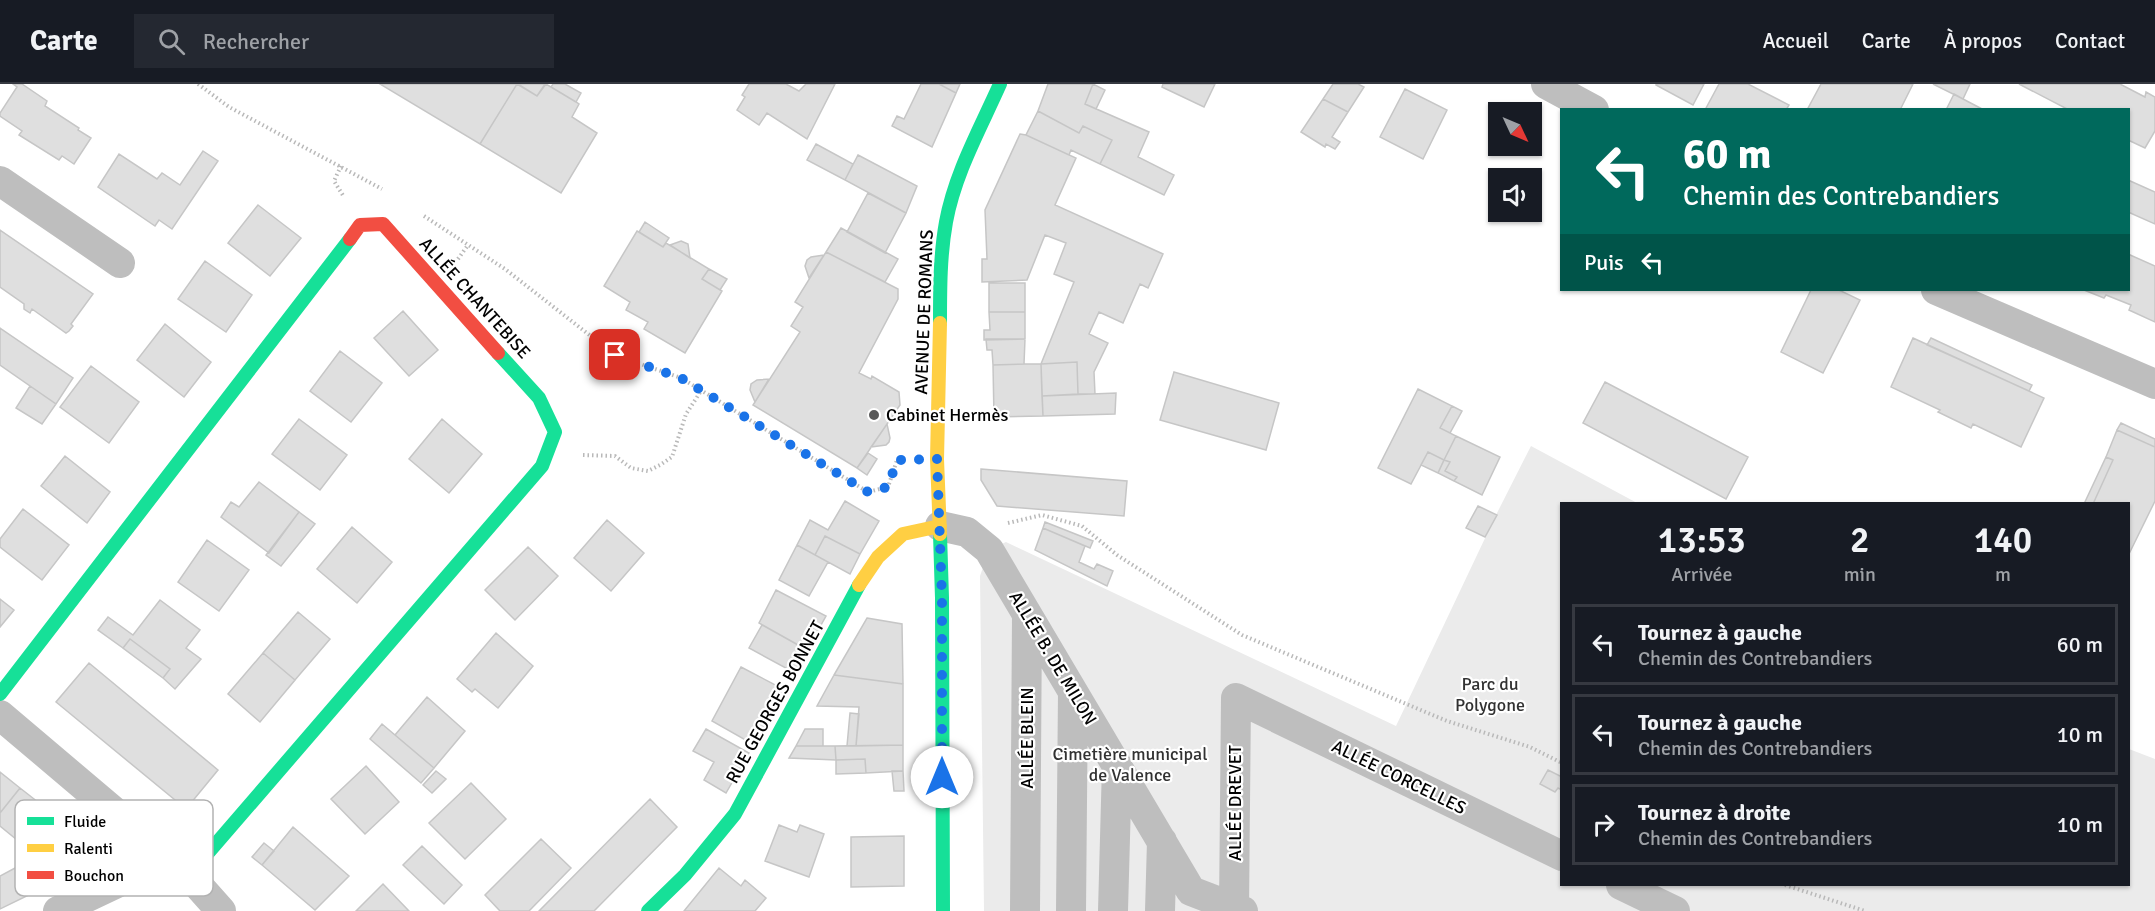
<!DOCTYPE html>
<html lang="fr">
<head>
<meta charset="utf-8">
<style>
  body { margin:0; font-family:Signika,sans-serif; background:#242831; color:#f1f3f6; height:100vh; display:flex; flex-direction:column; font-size:22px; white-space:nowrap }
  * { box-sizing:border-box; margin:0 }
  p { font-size:20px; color:#9ea1a6 }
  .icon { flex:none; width:33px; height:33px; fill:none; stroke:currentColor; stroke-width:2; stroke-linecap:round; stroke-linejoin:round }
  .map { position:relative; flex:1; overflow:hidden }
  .panel { position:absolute; left:1560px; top:418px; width:570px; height:384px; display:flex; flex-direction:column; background:#171b24; border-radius:0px; box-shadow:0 2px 4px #0004 }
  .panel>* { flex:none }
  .banner { position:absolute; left:1560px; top:24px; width:570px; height:183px; border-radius:0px; box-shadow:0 2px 4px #0004; background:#00695c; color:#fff; overflow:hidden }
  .needle { width:39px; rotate:134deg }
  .tools { position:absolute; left:1488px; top:18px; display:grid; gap:12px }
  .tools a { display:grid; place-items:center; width:54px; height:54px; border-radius:0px; background:#171b24; box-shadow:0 2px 4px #0004; font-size:30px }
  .pin { position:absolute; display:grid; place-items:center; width:51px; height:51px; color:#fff; margin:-26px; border-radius:12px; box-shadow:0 3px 9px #0006 }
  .me { position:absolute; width:66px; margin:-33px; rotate:0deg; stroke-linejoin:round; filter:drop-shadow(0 0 4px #0008) }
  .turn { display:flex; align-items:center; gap:21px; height:126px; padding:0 24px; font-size:27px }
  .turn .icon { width:78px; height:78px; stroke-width:2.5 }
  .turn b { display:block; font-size:42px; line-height:51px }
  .then { display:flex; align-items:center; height:57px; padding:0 24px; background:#0003; gap:12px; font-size:22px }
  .eta { display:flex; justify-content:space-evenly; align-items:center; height:102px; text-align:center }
  .eta b { font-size:36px; font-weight:600; line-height:42px }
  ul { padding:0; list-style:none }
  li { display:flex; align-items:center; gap:18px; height:81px; margin:0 12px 9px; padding:0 12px; border:3px solid #363941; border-radius:0px }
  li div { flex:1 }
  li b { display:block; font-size:22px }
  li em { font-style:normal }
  header { display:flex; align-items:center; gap:36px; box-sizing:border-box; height:84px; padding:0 30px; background:#171b24; border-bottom:2px solid #363941 }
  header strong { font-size:28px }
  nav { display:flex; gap:33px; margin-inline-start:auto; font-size:21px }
  .search { width:420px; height:54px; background:#242831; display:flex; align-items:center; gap:15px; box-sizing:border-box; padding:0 21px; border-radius:0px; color:#9ea1a6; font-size:22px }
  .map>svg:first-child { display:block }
</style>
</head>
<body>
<header>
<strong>Carte</strong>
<div class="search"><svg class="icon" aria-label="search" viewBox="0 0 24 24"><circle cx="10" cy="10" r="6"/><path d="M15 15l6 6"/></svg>Rechercher</div>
<nav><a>Accueil</a><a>Carte</a><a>À propos</a><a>Contact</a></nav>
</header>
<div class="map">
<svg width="2155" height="827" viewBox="0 0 2155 827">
  <rect width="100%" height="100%" fill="#fff"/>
  <!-- green -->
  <path fill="#ebebeb" d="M1531,362L1639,420H1562V801H2128L2129,665L2155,675V827H984L980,492L989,466L1006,458L1396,642L1496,431Z"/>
  <!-- building -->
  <path fill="#dfdfdf" stroke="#c6c6c6" stroke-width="1.5" d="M13,0H22L47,17L45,22L79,44L78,46L91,54L74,80L62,72L59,76L19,51L22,47L0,32V29L17,3Z
    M380,0H517L480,60Z
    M517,0L537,12L546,0L576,18L579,20L572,33L597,49L561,109L480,60Z
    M518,0H545L537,12Z
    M553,0H565L581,9L576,18L551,3Z
    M749,0H786L799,7L806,0H835L807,55L767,29L759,41L737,26L745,13L742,11Z
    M921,0H939L956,9L932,63L892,42L897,32L904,35Z
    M939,0H960L956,9Z
    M1048,0H1093L1085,20L1149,48L1138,73L1174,91L1164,111L1100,80L1112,56L1083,42L1079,49L1038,27Z
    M1093,0L1105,6L1096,25L1085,20Z
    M1163,0H1215L1204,23L1162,3Z
    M1333,0H1358L1364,3L1348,28L1323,15Z
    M1656,0H1704L1693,21L1656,1Z
    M1719,0H1748L1789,21L1786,26H1705Z
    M1821,0H1913L1900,26H1807Z
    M1933,0H1970L1963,15Z
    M2019,0H2120L2145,13L2146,8L2155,13V47L2145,64L2128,56V26H2069Z
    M1405,5L1447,26L1423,75L1380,53Z
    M1954,10L1963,15L1984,26H1946Z
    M1323,15L1348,28L1332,53L1340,58L1335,65L1326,60L1325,63L1301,48Z
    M1038,27L1079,49L1083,42L1112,56L1100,80L1071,66L1069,71L1026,51Z
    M1020,50L1026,51L1076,74L1055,121L1163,170L1148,204L1140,200L1123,239L1099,228L1089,250L1108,259L1094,288L1095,310H1078L1077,278L1041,280L1074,198L1054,190L1066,159L1045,151L1027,196L982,198V175H987L985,126Z
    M816,60L853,80L845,96L807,76Z
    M203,67L218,77L172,145L159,136L155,142L98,103L119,70L157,95L162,89L180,101Z
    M858,71L917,102L906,129L845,96Z
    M2128,96L2155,108V140L2128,128Z
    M868,109L906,129L885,169L847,148Z
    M258,121L301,154L270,192L228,159Z
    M645,138L669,154L663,163L639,148Z
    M841,144L898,175L885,198L826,168Z
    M0,146L93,210L71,240L73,242L69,247L66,249L32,225L30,229L24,225V220L0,203Z
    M637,147L663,163L666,159L709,185L702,195L722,207L685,269L644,245L648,238L626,226L630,218L604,202Z
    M681,157L688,160L690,174L670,161Z
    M826,168L898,205V215L859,289L871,295L872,292L899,308L900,321L857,384L753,321L800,248L791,242L803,223L795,218Z
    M2128,170L2155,182V238L2129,226L2131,221L2106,211L2104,214L2084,206H2128Z
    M824,171L809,194L805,182L807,176L811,173Z
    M205,177L252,211L226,248L178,215Z
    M709,185L727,195L720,206L702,195Z
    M989,199H1025V228H989Z
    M1811,206H1839L1860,216L1823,289L1781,268Z
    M403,227L438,266L409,292L374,254Z
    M989,228H1025V255L984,256V246H990Z
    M165,240L211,278L184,313L137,276Z
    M0,244L73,294L56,320L0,281Z
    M1913,254L2044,314L2021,363L1973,340L1971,344L1938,328L1940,326L1891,303Z
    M1931,254L2032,301L2029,307L1927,261Z
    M986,255H1025L1024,280L993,281L992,266H987Z
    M340,267L382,299L351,338L310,307Z
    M1077,278L1078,310L1042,312L1041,280Z
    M1024,280H1041L1043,332L994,333L993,281Z
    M91,282L139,318L109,359L60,323Z
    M1174,288L1279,319L1266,366L1160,336Z
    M769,295L755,318L750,306L751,300L757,296Z
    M1605,298L1748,373L1726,415L1583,339Z
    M30,302L56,320L42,340L16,324Z
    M1418,305L1452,322L1440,344L1456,352L1444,376L1428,368L1411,400L1378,384Z
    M1116,309L1115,330L1043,332L1042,312Z
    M1452,322L1462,327L1450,349L1440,344Z
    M299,335L347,371L320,406L272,370Z
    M442,335L482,370L449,409L409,375Z
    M2121,339L2155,355V363L2117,346Z
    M887,340L890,354L889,358L886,361L871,363Z
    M2117,346L2155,363V417L2128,472V420H2093L2113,376L2106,373Z
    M1456,352L1500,373L1482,411L1454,397L1457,393L1445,387L1450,378L1444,376Z
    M1428,368L1444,376L1438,389L1421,381Z
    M868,369L877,375L867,391L857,384Z
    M65,372L110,408L87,439L41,402Z
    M2106,373L2113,376L2093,420H2084Z
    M1444,376L1450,378L1445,387L1457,393L1454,397L1438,389Z
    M981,385L1127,397L1124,432L997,422L981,396Z
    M259,398L299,428L269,469L221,433L231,418L239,423Z
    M845,417L879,437L860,470L825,452L815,471L797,461L810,436L828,446Z
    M1478,422L1497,431L1485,453L1466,444Z
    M23,425L69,461L42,496L0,463V455Z
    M299,428L315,440L281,482L266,471Z
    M607,436L644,469L611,507L574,474Z
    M1045,438L1093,457L1090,464L1043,444Z
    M352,443L392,478L357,519L317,485Z
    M1043,444L1085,462L1079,478L1094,485L1097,480L1113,487L1107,502L1035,466Z
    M825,452L860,470L850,490L815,471Z
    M207,456L249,486L219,527L178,498Z
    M797,461L828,478L809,512L779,496Z
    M528,463L558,492L515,536L485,506Z
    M776,506L826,532L807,566L759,539Z
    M0,515L14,526L0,543Z
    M160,516L200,546L186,564L201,575L175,605L163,594L170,585L130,555L123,564L98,546L108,533L133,551Z
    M298,528L330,555L295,596L263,569Z
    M867,534L902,540L903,600L834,591Z
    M762,541L807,566L795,589L749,564Z
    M496,549L533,582L498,624L475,605L472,608L457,595Z
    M130,555L170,585L163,594L123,564Z
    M263,569L295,596L260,638L228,610Z
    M89,579L218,686L186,725L56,618Z
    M741,583L785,606L756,662L712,637Z
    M834,591L903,600V661L856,662L859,623L817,622Z
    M427,613L465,647L434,684L395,651Z
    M850,629L859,630L856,662H847Z
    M382,640L434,684L421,699L370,655Z
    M706,645L749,669L726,709L704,696L714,678L693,667Z
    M805,645H823V662H796Z
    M903,661V687L866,689L865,675L836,676L835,662Z
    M796,662H835L836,676L789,674Z
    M865,675L866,689L836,690V676Z
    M366,682L399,718L365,750L331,715Z
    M1548,686L1562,693V706L1558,704L1555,708L1540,700Z
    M436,687L446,695L432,709L423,701Z
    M892,687H903L904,707H894Z
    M0,688L20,704L0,729Z
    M471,699L506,735L465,775L429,739Z
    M20,704L61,736L33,769L0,742V729Z
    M650,715L677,743L594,827H539Z
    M779,741L797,748L800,741L824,750L809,793L765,777Z
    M293,743L349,792L315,826L262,781Z
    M904,752V802L851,803V753Z
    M541,755L571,784L529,827H500L485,811Z
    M264,759L274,767L262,781L252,773Z
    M422,762L462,801L444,820L403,781Z
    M17,783L43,804L0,825V792Z
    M719,784L741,802L745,796L766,814L755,827H684Z
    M383,800L409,827H356Z"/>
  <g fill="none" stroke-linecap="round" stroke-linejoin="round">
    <!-- path -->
    <path stroke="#b9b9b9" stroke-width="4" stroke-dasharray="1.5 3" stroke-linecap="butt" d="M198,0L229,23L382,105
      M341,82L334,97L344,113
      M424,132L505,185L615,271L681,294L868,408L888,403L897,376L903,375
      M458,175L468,161
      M583,371L615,372L631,384L648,387L660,381L672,373L686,330L701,307
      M1008,439L1042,431L1082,442L1117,471L1242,551L1447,637L1530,663L1562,679
      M1785,801L1865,827"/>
    <!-- street -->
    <path stroke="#bebebe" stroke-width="30" d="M1546,0L1594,26
      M0,97L120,179
      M1936,206L2155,300
      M940,442L967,448L989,466L1191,807L1243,827
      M0,631L189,791L221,827
      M1621,801L1675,827
      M58,827L170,774
      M1025,827L1027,532
      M1071,827L1073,608
      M1113,827L1117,681
      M1160,827L1162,757
      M1234,827L1236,614L1562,772"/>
    <!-- fast -->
    <path stroke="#16e098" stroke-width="14" d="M940,239C940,205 940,171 946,138C955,89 980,45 1000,0
      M940,450L942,514L943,827
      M0,610L350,155
      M189,791L542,382L555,348L539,314L498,269
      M648,827L685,791L735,730L859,501"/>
    <!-- slow -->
    <path stroke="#ffcf43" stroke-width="14" d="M940,450L937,375L940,239
      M859,501L878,473L903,450L940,442"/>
    <!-- jam -->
    <path stroke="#f24e42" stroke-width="14" d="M350,155L360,141L383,140L498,269"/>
  </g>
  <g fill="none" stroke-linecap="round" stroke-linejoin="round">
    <!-- route -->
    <path stroke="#1a73e8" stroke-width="10" stroke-dasharray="0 18" d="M615,271L681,294L868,408L888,403L897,376L937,375L942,514V693"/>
  </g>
  <!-- markers -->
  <circle fill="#595959" stroke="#fff" stroke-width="2" cx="874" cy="331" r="6"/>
  <g text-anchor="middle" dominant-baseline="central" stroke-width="4.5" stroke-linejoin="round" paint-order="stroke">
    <!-- street labels -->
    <g font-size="18" fill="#000" stroke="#fff">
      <text transform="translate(475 214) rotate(48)">ALLÉE CHANTEBISE</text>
      <text transform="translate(924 228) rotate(-88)">AVENUE DE ROMANS</text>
      <text transform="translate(1053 574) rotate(59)">ALLÉE B. DE MILON</text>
      <text transform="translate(775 618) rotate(-61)">RUE GEORGES BONNET</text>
      <text transform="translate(1027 654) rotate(-90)">ALLÉE BLEIN</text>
      <text transform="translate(1399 693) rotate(26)">ALLÉE CORCELLES</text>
      <text transform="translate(1235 719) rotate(-90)">ALLÉE DREVET</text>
    </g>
    <!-- poi labels -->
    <g font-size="18" fill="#000" stroke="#fff" text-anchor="start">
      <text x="886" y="331">Cabinet Hermès</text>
    </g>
    <!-- park labels -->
    <g font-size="18" fill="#323232" stroke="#fff">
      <text x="1490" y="600">Parc du<tspan x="1490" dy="21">Polygone</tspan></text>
      <text x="1130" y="670">Cimetière municipal<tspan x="1130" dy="21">de Valence</tspan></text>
    </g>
  </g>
  <!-- legend -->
  <rect x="15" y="716" width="198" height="96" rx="9" fill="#fff" stroke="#b2b2b2" stroke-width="1.5"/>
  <rect x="27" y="733" width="27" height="8" fill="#16e098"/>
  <rect x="27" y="760" width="27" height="8" fill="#ffcf43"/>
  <rect x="27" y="787" width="27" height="8" fill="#f24e42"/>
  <g font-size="16" fill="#000">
    <text x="64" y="743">Fluide</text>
    <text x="64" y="770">Ralenti</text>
    <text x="64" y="797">Bouchon</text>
  </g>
</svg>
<div class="tools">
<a><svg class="needle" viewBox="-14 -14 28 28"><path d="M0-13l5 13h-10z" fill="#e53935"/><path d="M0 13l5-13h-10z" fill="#9ea1a6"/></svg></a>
<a><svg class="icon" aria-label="sound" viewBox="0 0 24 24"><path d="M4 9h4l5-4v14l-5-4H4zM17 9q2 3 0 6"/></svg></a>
</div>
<div class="pin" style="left:615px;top:271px;background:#d93025"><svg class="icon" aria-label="arrive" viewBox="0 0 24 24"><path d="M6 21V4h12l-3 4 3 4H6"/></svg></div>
<svg class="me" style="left:942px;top:693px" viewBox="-20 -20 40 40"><circle r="19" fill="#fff"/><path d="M0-13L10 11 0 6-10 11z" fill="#1a73e8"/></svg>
<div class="banner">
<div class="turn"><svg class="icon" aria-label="left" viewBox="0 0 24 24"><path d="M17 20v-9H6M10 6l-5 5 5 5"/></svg><div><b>60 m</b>Chemin des Contrebandiers</div></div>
<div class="then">Puis<svg class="icon" aria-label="left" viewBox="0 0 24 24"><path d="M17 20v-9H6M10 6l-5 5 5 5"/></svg></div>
</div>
<section class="panel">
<div class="eta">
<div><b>13:53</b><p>Arrivée</p></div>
<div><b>2</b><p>min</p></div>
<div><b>140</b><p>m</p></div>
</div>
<ul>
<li><svg class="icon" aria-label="left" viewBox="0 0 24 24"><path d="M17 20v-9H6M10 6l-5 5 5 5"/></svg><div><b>Tournez à gauche</b><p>Chemin des Contrebandiers</p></div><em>60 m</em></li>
<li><svg class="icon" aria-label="left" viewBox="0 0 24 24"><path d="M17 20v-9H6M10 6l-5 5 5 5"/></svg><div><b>Tournez à gauche</b><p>Chemin des Contrebandiers</p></div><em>10 m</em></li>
<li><svg class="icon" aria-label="right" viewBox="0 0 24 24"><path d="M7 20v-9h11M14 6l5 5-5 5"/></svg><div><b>Tournez à droite</b><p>Chemin des Contrebandiers</p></div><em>10 m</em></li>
</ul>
</section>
</div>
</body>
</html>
